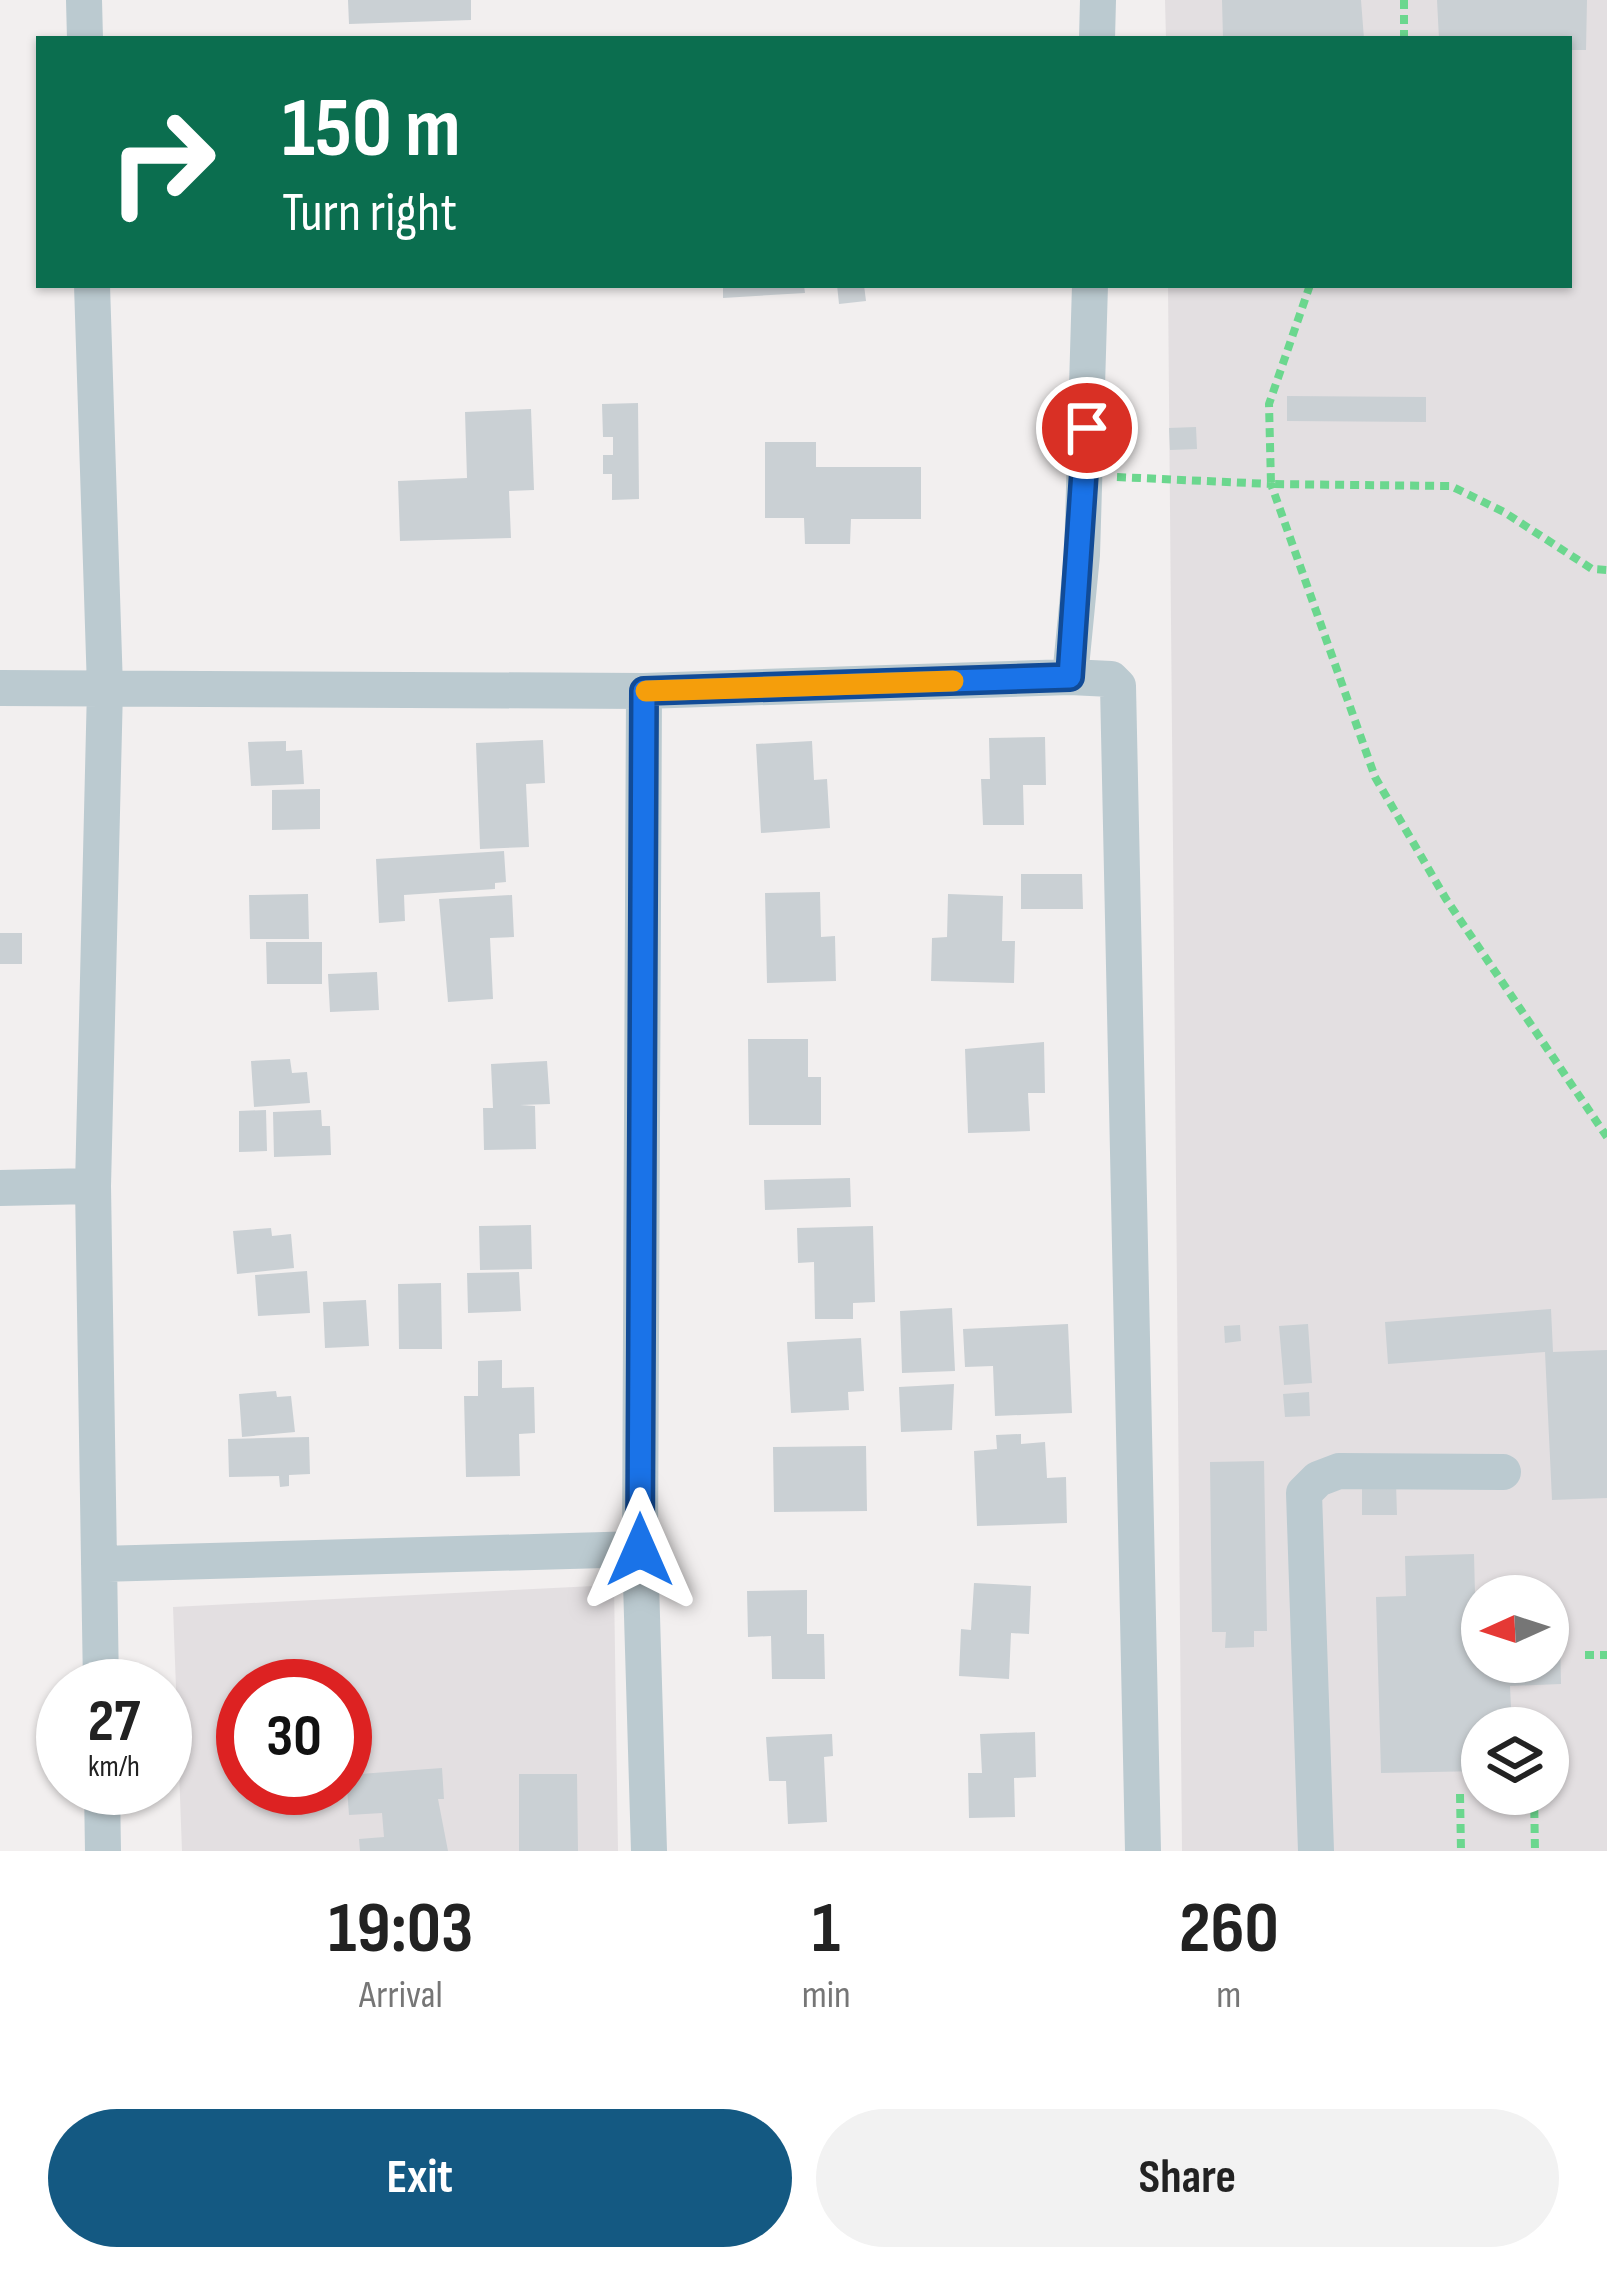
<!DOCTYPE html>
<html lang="en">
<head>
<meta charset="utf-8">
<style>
  body { margin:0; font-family:"Sofia Sans Condensed",sans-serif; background:#f2f2f2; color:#222; height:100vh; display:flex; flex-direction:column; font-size:45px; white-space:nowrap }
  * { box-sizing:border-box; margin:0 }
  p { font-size:39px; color:#767676 }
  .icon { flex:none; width:66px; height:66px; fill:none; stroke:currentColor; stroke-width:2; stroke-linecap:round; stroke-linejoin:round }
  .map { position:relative; height:1851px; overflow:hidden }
  .details { display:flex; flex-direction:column; background:#fff; flex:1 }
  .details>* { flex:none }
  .hud { position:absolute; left:36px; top:36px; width:1536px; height:252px; border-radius:0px; box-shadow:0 3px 9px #0004; background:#0b6e4f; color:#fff; overflow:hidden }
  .needle { width:78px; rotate:267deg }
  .buttons { position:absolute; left:1461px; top:1575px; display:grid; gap:24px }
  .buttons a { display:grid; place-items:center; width:108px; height:108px; border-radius:50%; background:#fff; box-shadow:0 3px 9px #0004; font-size:60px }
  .speed { position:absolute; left:36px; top:1659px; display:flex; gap:24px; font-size:60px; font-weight:700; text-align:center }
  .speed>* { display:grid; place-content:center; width:156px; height:156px; border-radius:50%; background:#fff; box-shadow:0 3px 9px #0004; line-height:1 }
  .speed small { font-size:30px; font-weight:400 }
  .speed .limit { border:18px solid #d22; background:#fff; color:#111 }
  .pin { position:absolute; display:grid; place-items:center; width:102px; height:102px; color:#fff; margin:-51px; border:6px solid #fff; border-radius:50%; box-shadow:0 3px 12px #0007 }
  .me { position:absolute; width:132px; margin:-66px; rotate:0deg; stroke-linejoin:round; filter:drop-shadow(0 0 9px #0008) }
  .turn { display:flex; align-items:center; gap:42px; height:252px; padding:0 48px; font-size:54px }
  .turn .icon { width:156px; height:156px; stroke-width:2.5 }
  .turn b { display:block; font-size:84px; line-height:102px }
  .eta { display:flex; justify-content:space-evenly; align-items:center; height:204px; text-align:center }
  .eta b { font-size:72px; font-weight:700; line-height:84px }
  .action { display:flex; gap:24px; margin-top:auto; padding:24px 48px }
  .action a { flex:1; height:138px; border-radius:72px; background:#145982; color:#fff; font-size:48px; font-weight:700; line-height:138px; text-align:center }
  .action a+a { background:#f2f2f2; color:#222 }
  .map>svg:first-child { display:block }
</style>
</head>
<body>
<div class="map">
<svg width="1607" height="1851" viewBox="0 0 1607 1851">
  <rect width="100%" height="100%" fill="#f2efef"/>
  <!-- education -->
  <path fill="#e3dfe1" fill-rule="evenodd" d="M1165,0H1607V1851H1182L1168,285H1569V39H1166ZM1482,1596H1548V1662H1482ZM1482,1728H1548V1794H1482Z
    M614,1585L618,1851H182L173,1607ZM243,1686H345V1788H243Z"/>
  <!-- building -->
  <path fill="#cad0d4" d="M348,0H471V20L349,24Z
    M1222,0H1361L1364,39H1223Z
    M1437,0H1587L1586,50H1569V39H1439Z
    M723,285H804L805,293L723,298Z
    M837,285H864L866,301L839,304Z
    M1287,396L1426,397V422L1287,421Z
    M638,403L639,499L612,500V474H603V455H613V437H603L602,404Z
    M531,409L534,490L509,491L511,538L400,541L398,481L467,478L465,412Z
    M1196,427L1197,449L1170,450L1169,428Z
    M765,442H816V467H921V519H851L850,544H805L804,518H765Z
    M1045,737L1046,785H1023L1024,825H983L981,779H990L989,738Z
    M543,740L545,783L526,784L529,847L480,849L476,743Z
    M286,741V751L302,750L304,784L251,786L248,742Z
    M812,741L814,780L827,779L830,828L761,833L756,744Z
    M320,789V829L272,830V790Z
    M504,851L506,882L495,883V889L404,895L405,921L379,923L376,859Z
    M1021,874H1082L1083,909H1021Z
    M820,892L821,937L835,936L836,981L767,983L765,893Z
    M308,894L309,939H250L249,895Z
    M948,894L1003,896L1002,941H1015L1014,983L931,981L932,938L947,937Z
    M512,895L514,937L490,938L493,999L448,1002L439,899Z
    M0,933H22V964H0Z
    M266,942H322V984H267Z
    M377,972L379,1010L330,1012L328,974Z
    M748,1039H808V1077H821V1125H749Z
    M1044,1042L1045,1093H1028L1030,1131L968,1133L965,1049Z
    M290,1059L292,1073L307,1072L310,1103L254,1107L251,1061Z
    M547,1061L550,1104L520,1105L535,1106L536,1149L484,1150L483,1108H493L491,1064Z
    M266,1110L267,1151L239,1152V1111Z
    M321,1110L322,1126H330L331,1155L274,1157L273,1112Z
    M850,1178L851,1207L765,1210L764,1180Z
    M531,1225L532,1269L480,1270L479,1226Z
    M873,1226L875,1302L853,1303V1319H815L814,1262L798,1263L797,1228Z
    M271,1228L272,1236L291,1234L294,1268L237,1274L233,1231Z
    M307,1271L310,1313L258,1316L255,1275Z
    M519,1272L521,1311L468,1313L467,1273Z
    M441,1283L442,1349H399L398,1284Z
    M366,1300L369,1346L325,1348L323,1302Z
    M952,1308L955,1371L902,1373L900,1311Z
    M1551,1309L1553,1352L1607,1350V1498L1552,1500L1545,1352L1388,1364L1385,1322Z
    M1068,1324L1072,1413L995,1416L993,1366L965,1367L963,1329Z
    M1308,1324L1312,1383L1284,1385L1279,1326Z
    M1240,1325L1241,1341L1225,1343L1224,1326Z
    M861,1338L864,1391L848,1392L849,1410L791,1413L787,1342Z
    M502,1360V1388L534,1387L535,1433L519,1434L520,1476L466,1477L464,1396H478V1361Z
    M954,1384L952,1430L901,1432L899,1387Z
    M276,1391L277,1397L291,1396L295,1432L242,1437L239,1394Z
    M1309,1392L1310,1416L1285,1417L1283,1394Z
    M1021,1434V1444L1045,1442L1047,1478L1066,1477L1067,1523L977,1526L974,1451L997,1449L996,1435Z
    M309,1437L310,1474L289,1475V1486L280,1487L279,1476L229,1477L228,1439Z
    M866,1446L867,1511L774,1512L773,1447Z
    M1264,1461L1267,1631H1254V1647L1225,1648L1226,1632H1212L1210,1462Z
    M1396,1483L1397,1515H1362V1484Z
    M1474,1554L1475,1594H1482V1662H1548V1634L1560,1633L1561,1684L1510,1686L1512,1728H1482V1771L1381,1773L1376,1597L1406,1596L1405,1556Z
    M974,1583L1031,1586L1029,1634L1011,1633L1009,1679L959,1676L961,1629L971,1630Z
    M807,1590V1634H824L825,1679H772L771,1636L748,1637L747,1591Z
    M1035,1732L1036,1777L1014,1778L1015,1817L969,1818L968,1773H982L980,1734Z
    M832,1734L833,1756L824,1757L827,1822L788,1824L786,1781H769L766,1737Z
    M442,1768L444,1799H438L448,1851H360L359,1839L384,1837L382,1813L349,1815L346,1775Z
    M519,1774H577L578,1851H519Z"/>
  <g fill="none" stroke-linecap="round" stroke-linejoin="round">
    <!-- path -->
    <path stroke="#6bd78e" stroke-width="8" stroke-dasharray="9 6" stroke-linecap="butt" d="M1404,39V0
      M1310,285L1269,404L1271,484L1451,486L1504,512L1592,569L1607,570
      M1117,477L1271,484L1375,777L1446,899L1607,1137
      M1585,1655H1607
      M1532,1714L1533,1728
      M1460,1794L1461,1851
      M1534,1794L1535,1851"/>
    <!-- minor -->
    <path stroke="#bbcad0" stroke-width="36" d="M84,0L85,39
      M1097,39L1098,0
      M92,285L105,688L93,1186L101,1686
      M1070,677L1082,555L1090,285
      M0,688L644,691L1070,677L1111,679L1118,686L1143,1851
      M644,691L640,1549L649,1851
      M0,1188L93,1186
      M99,1564L640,1549
      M102,1788L103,1851
      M1316,1851L1304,1493L1318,1479L1339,1471L1503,1472"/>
  </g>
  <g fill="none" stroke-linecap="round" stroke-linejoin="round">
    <defs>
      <path id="route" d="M640,1550L644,691L1070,677L1087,428"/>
    </defs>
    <!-- route casing -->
    <use href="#route" stroke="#114b97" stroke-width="30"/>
    <!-- route -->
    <use href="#route" stroke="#1a73e8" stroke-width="21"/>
    <!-- slow -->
    <path stroke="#f59e0b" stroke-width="21" d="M646,691L953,681"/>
  </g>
</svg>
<div class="buttons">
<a><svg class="needle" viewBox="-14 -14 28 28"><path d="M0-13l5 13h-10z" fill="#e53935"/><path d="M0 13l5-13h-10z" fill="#767676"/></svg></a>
<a><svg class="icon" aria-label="layers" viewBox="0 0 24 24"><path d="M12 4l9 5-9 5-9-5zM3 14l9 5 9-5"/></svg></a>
</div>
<div class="speed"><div>27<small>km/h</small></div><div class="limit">30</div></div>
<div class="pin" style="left:1087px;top:428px;background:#d93025"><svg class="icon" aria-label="arrive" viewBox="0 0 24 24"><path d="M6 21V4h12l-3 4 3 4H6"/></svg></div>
<svg class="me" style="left:640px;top:1550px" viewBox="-20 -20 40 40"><path d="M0-17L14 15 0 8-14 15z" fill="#1a73e8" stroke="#fff" stroke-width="4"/></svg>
<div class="hud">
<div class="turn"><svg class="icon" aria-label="right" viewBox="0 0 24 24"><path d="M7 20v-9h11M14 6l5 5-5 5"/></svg><div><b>150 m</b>Turn right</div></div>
</div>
</div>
<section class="details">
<div class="eta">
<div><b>19:03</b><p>Arrival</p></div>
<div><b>1</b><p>min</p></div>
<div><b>260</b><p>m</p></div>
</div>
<div class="action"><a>Exit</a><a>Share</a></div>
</section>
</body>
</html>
